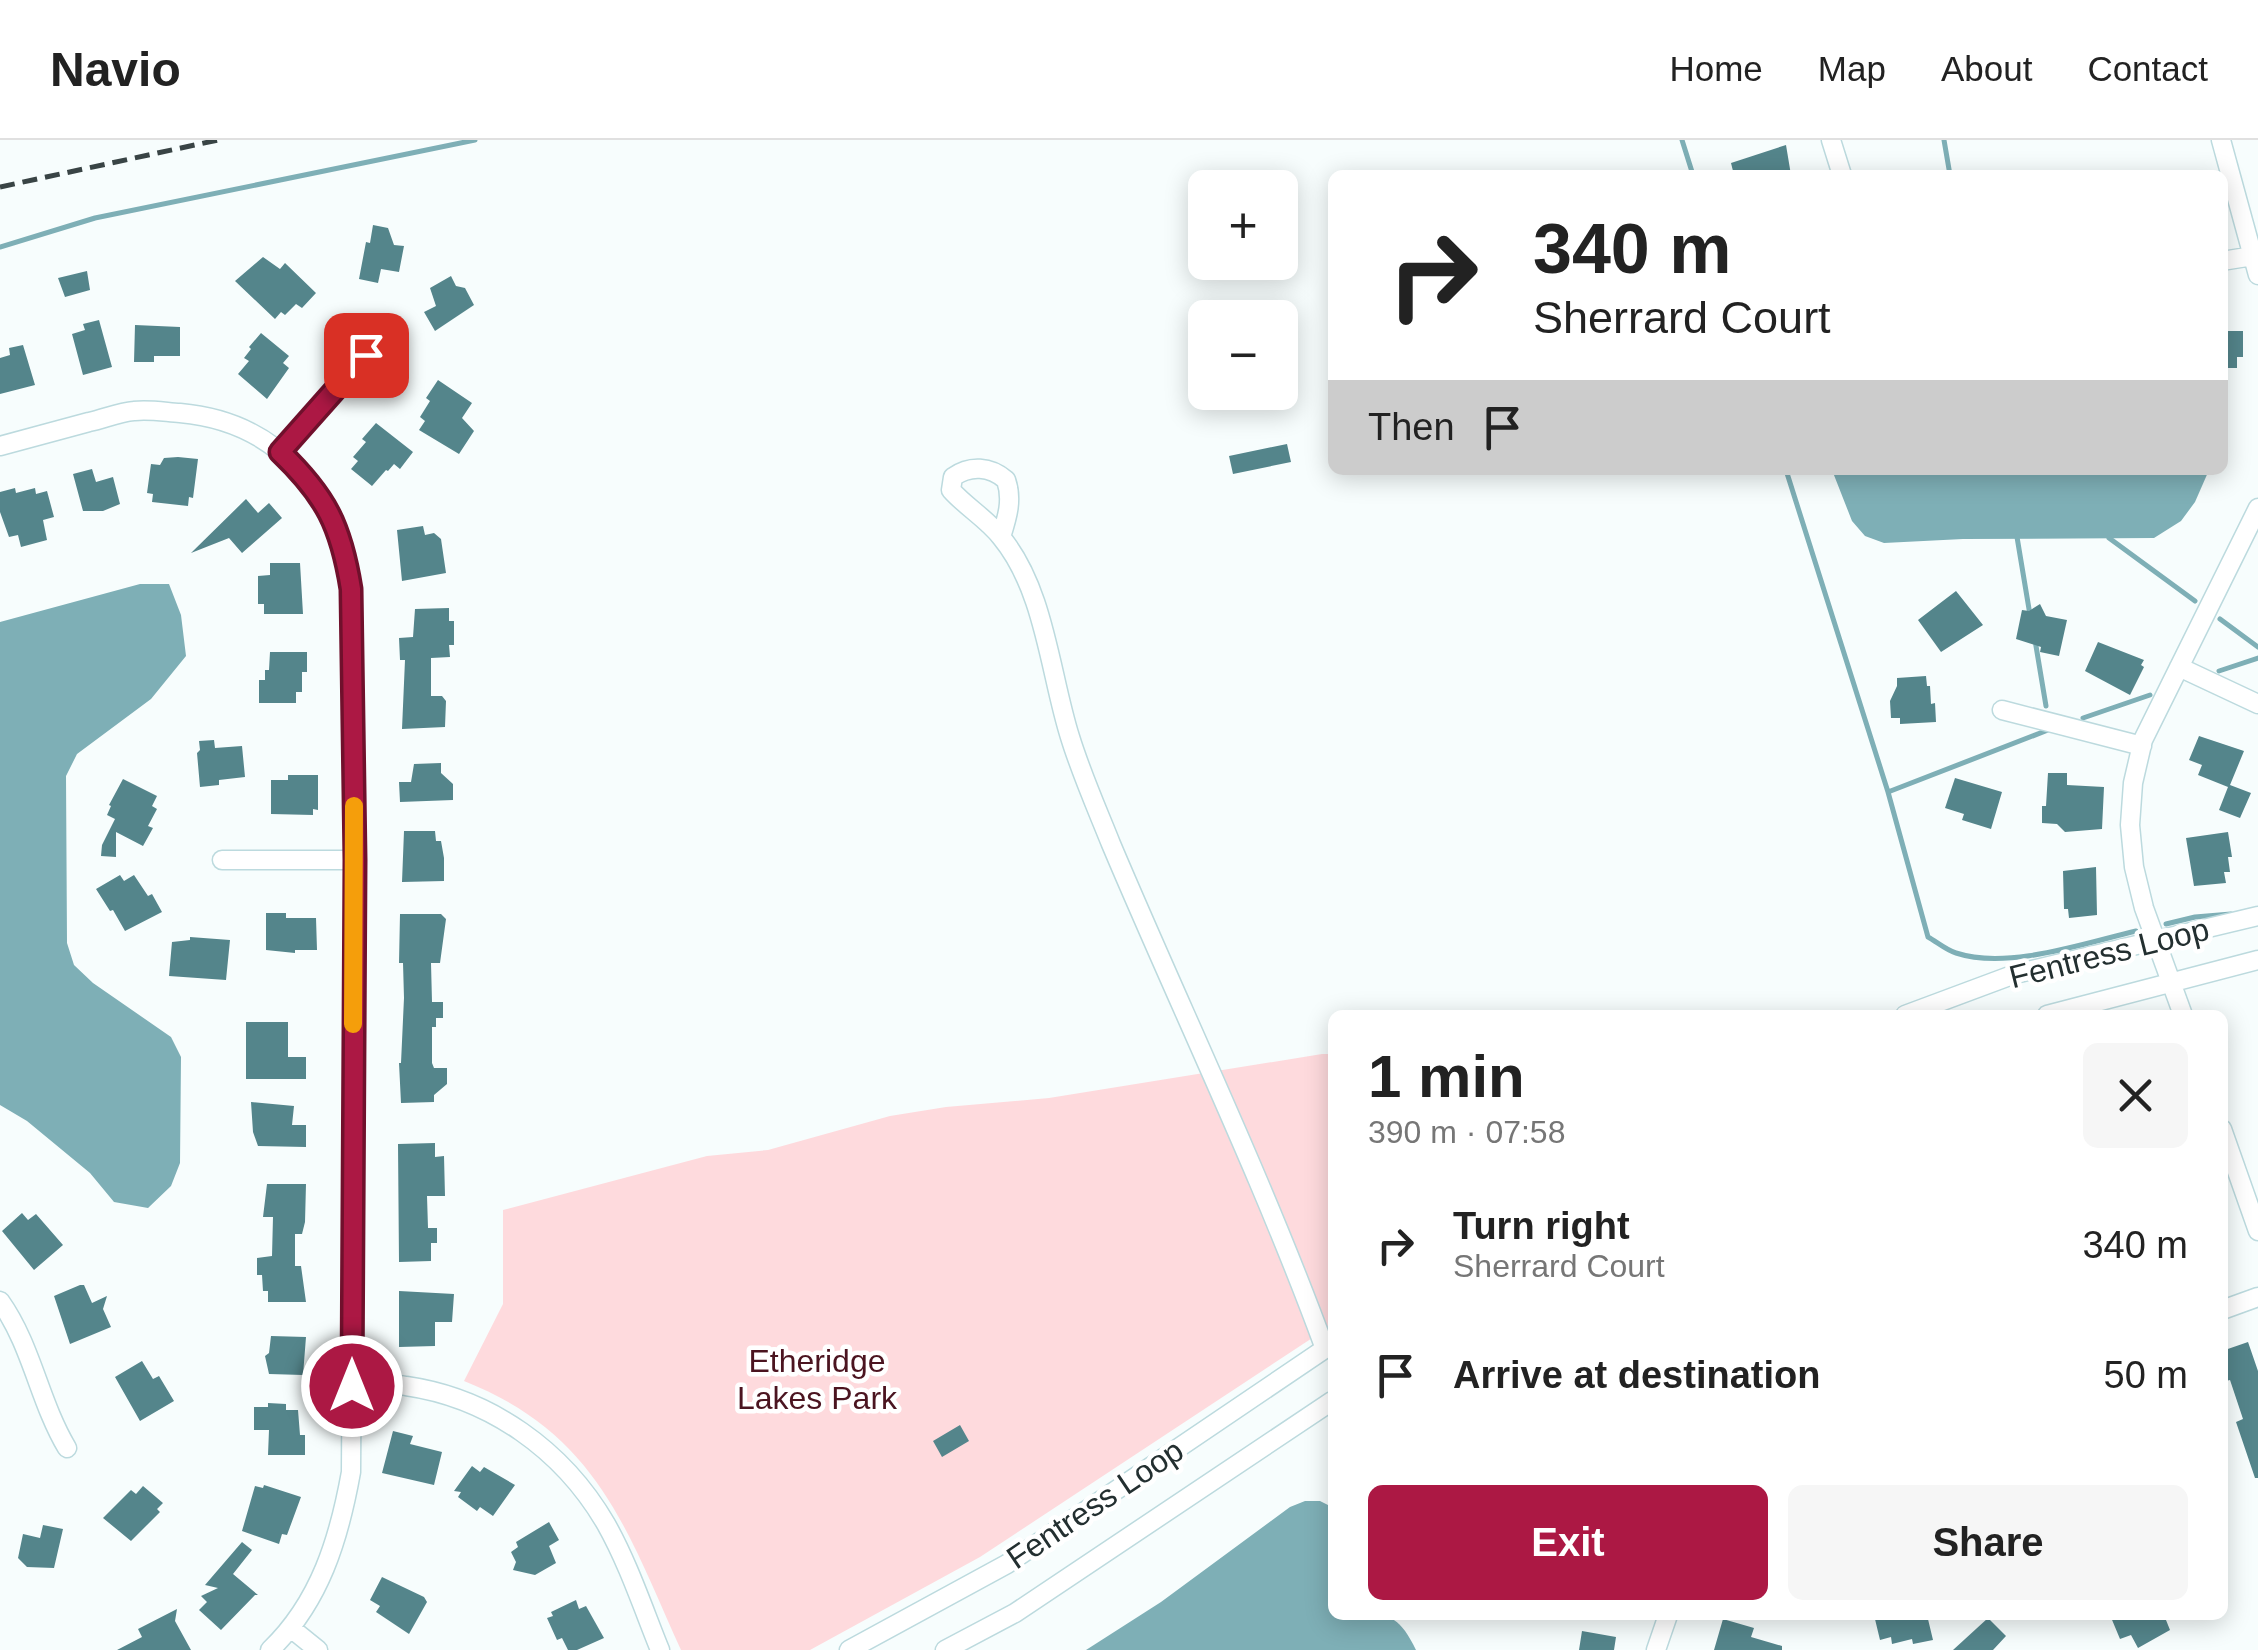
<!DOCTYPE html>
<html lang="en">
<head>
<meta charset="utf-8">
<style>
  body { margin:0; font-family:Helvetica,sans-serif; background:#f6f6f6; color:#222; height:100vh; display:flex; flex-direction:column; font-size:38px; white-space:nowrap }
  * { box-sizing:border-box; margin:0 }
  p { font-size:32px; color:#767676 }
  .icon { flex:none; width:55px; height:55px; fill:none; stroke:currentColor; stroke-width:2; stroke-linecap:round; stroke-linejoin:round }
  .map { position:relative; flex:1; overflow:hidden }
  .details { position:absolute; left:1328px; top:870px; width:900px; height:610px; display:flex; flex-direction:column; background:#fff; border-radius:15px; box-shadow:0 5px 25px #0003 }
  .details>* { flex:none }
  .hud { position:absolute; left:1328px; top:30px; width:900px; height:305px; border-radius:15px; box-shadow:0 5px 25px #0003; background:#fff; color:#222; overflow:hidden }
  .controls { position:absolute; left:1188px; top:30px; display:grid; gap:20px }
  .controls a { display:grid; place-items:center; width:110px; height:110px; border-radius:15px; background:#fff; box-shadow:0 5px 25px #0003; font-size:50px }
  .pin { position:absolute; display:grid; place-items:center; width:85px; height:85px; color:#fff; margin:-42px; border-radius:20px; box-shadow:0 5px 15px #0006 }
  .me { position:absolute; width:110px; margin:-55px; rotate:0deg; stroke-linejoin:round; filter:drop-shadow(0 0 8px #0008) }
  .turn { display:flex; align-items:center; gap:35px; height:210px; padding:0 40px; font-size:45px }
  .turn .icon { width:130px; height:130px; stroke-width:2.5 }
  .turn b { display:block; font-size:70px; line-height:85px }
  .then { display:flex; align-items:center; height:95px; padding:0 40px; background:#0003; gap:20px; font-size:38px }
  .round { display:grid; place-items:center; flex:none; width:105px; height:105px; border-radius:15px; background:#f6f6f6 }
  .head { display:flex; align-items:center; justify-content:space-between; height:170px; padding:0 40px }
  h1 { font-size:60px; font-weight:600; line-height:75px }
  .primary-button { display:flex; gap:20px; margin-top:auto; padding:20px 40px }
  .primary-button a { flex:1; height:115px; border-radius:15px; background:#ac1844; color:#fff; font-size:40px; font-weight:600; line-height:115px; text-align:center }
  .primary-button a+a { background:#f6f6f6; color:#222 }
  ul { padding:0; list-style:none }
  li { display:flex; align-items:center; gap:30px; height:130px; padding:0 40px }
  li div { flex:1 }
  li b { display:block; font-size:38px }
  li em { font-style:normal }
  header { display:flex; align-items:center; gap:60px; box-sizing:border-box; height:140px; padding:0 50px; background:#fff; border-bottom:2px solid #e0e0e0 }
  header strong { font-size:48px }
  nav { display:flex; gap:55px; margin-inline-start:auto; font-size:35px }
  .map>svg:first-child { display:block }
</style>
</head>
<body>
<header>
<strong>Navio</strong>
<nav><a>Home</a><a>Map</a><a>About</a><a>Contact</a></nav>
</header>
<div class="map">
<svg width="2258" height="1510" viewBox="0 0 2258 1510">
  <rect width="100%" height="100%" fill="#f7fdfd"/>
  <!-- green -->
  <path fill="#fedadd" d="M1322,914H1332V1185L980,1417L810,1510H681C626,1389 598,1294 464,1241L503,1164V1070L707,1016L768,1010L890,976L946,967L1049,958Z"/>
  <!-- water -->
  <path fill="#7eafb6" d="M1832,330H2209L2195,362L2181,381L2154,398L1963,399L1884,403L1865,396L1852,381Z
    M140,444H169L181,475L186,516L151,559L77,614L66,636L67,803L74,825L93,843L171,897L181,917L180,1023L171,1046L148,1068L114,1062L90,1033L27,981L0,965V482Z
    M1305,1361H1320L1332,1367V1475C1378,1475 1394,1464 1416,1510H1086L1161,1462L1290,1367Z"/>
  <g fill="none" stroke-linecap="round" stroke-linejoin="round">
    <!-- stream -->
    <path stroke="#7eafb6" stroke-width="5" d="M1682,0L1693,35
      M1944,0L1950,35
      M0,107L95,78L475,0
      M1786,330L1888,652L1928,797C1937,802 1946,810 1956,813C2008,830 2085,803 2136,791
      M2017,397L2030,475
      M2109,398L2195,461
      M2220,479L2258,507
      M2035,500L2046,566
      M2219,531L2258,518
      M2083,578L2150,555
      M1888,652L2048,590
      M2166,784L2195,777L2231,774"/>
  </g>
  <!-- building -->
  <path fill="#54858b" d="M1786,5L1791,35H1734L1731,23Z
    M373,85L388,88L394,105L404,106L399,132L381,129L378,143L359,139L366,102L370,103Z
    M263,117L280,129L285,123L316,153L302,168L296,164L285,175L281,172L275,179L235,141Z
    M87,131L90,150L65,157L58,138Z
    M451,136L456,146L465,148L474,165L435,191L424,172L436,166L430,148Z
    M99,180L112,227L83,235L72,194L85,190L83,184Z
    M135,185L180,187V216H154V222H134Z
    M2222,191H2243V217H2237V228H2222Z
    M261,193L289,216L283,223L289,228L267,259L238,234L249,221L244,218L251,209L249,207Z
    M23,205L35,245L0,254V218L10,215L9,208Z
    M438,240L472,263L462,278L474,291L459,314L419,290L425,281L420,277L430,261L426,258Z
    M376,283L413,312L400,329L394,324L388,331L386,330L372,346L351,329L358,321L353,317L366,302L362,299Z
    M1287,304L1291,322L1233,334L1229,316Z
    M178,317L198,319L193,358L189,357L188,366L152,362L153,354L147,353L151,324L160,325L164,318Z
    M92,329L96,342L113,337L120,364L103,371H83L73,334Z
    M15,348L16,353L35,348L36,354L47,351L54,377L43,380L47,400L21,407L18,395L9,397L0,372V352Z
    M246,359L258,373L269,363L282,378L242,413L229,398L191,413Z
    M423,386L425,395L434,393L441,399L446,433L402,441L397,390Z
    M270,423H300L303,474H264V464H258V436L270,435Z
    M1956,451L1983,485L1941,512L1918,480Z
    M2040,464L2046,476L2067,480L2059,516L2040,512L2041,507L2016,499L2022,470L2029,471Z
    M449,468V481H454V505H449L450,517L431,518V556H442L446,561L445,587L402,589L405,520H400L399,498L413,497L415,469Z
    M2098,502L2144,520L2141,525L2144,527L2130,555L2085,531Z
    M270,512H307V532H302V552H296V563H259V540H265V530H269Z
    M1926,536L1927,546H1930L1931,564L1935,563L1936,582L1900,584V578H1891L1890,561L1897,546V538Z
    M2199,596L2244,611L2230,645L2251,653L2240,678L2219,670L2228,647L2198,635L2202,625L2189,620Z
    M214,600L215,608L242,606L245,637L219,640V645L200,647L197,613L200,610L199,601Z
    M441,623V633L453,644V660L400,662L399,642H411L414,624Z
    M2048,633H2067V645L2104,647L2102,689L2065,692L2057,684L2042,683V666H2046Z
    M288,635H318V670L313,669V675L271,674V640H288Z
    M1955,638L2002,652L1991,689L1962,680L1964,674L1945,668Z
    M123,639L157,656L152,666L157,669L148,686L153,688L143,706L116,692V717L101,716L102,705L115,679L107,675L111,666L109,665Z
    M404,691H435L436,701H441L444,718V741L402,742Z
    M2228,692L2232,717H2228L2230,732H2224L2226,743L2194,746L2186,698Z
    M2096,727L2097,775L2069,778L2068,769H2064L2063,731Z
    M120,735L124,741L134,735L148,756L152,754L162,772L125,791L113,770L110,771L96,749Z
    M266,773H286V778H316L317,810H295V813L266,810Z
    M400,774H441L446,779L440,823H431L432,862H443V878H436V887H432V923L434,928H447V944L434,955V962L401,963L399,923H401L404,858L403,823H399Z
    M190,797L230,800L226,840L169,836L172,802L190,800Z
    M246,882H288V917H306V939H246Z
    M251,962L294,966L292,985H306V1007L258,1006L253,992Z
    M435,1003V1017L444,1016L445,1056H427L428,1088H437V1103H431V1121L399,1122L398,1004Z
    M267,1044H306L305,1082L302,1094H295V1126H301L306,1162H268V1151H263L262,1135H257V1118L272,1116L273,1077H263Z
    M22,1073L28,1080L36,1074L63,1105L34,1130L2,1091Z
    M80,1145H84L92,1163L107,1156L103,1169L111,1187L70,1204L54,1156Z
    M399,1151L454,1154L452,1182H435V1206L399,1207Z
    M271,1196L306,1197L303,1235L269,1234L265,1216L269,1213Z
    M2248,1202L2258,1231V1338H2255L2236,1282L2243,1279L2230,1240L2222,1242V1211Z
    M142,1221L153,1239L159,1236L174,1261L140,1281L115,1237Z
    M268,1263L286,1264V1270H298L300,1295H305V1315H268L269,1290H254V1267H268Z
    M960,1285L969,1301L942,1317L933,1301Z
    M393,1291L413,1296L410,1304L442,1312L434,1345L382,1333Z
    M472,1326L480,1332L484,1327L515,1345L493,1376L480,1367L477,1371L458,1357L461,1352L454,1351Z
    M264,1345L301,1357L287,1395L282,1394L279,1404L242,1391L255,1346L263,1348Z
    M143,1346L163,1363L157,1369L160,1372L131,1401L103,1378L131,1350L136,1354Z
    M549,1382L559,1400L549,1406L556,1423L535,1435L513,1430L516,1422L511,1412L518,1407L516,1402Z
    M43,1385L63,1389L54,1428L27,1427L18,1418L23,1394L40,1398Z
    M242,1402L252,1410L233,1434L258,1455H255L221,1490L199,1470L207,1462L201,1456L218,1448L205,1445Z
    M382,1437L424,1457L427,1462L409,1494L376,1472L380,1466L370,1460Z
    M576,1460L579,1469L586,1466L604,1498L577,1510H568L562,1498L557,1500L547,1478L553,1476L551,1472Z
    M177,1469L175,1481L191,1510H117L142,1497L138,1489Z
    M1874,1475H1927L1933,1500L1913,1504L1912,1499L1892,1504L1891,1497L1880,1500Z
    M2110,1475H2164L2170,1490L2138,1508L2131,1495L2120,1499Z
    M1988,1478L2006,1496L1993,1510H1953Z
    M1723,1479L1754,1488L1751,1497L1782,1506V1510H1714Z
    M1582,1491L1616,1497L1614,1510H1579Z"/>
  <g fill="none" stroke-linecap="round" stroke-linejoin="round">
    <defs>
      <path id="minor" d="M1831,0L1842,35
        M2221,0L2258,135
        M2222,121L2253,116
        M0,306C30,298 59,290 89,282C104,279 119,272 134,271C148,269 165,272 180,273C281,282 336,354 351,449L355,720L351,1332C339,1399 320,1462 270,1510
        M280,312L366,215
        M1001,397C1007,378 1013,360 1006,340C990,326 970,325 953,337L951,350C966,367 987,379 1001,397C1045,450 1050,534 1070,597C1081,633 1097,669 1111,704C1182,872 1262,1037 1325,1209
        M2179,527L2258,564
        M2002,570L2142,606
        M222,720H355
        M1905,875L2015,834L2258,776
        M2047,875L2258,820
        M2183,875L2144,768L2134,727L2130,685L2133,643L2143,600L2258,368
        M2222,989L2258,1091
        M0,1161C32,1206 39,1261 67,1308
        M2222,1170L2258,1157
        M352,1246C370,1245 389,1243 406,1246C490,1258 563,1310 606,1384C628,1423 643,1468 660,1510
        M292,1489L318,1510
        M849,1510L1007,1424L1332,1204
        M945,1510L1015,1473L1332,1261
        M1656,1510L1668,1475"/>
    </defs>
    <!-- minor casing -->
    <use href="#minor" stroke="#bcdade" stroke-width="21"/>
    <!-- minor -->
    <use href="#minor" stroke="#fff" stroke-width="18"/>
    <!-- rail -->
    <path stroke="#394445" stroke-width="5" stroke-dasharray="15 8" stroke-linecap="butt" d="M0,47L218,0"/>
  </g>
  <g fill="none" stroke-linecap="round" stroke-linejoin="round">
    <defs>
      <path id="route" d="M352,1246L355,720L351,449C341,386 326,356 280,312L366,215"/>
    </defs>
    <!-- route casing -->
    <use href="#route" stroke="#70102c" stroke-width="25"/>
    <!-- route -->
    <use href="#route" stroke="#ac1844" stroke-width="18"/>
    <!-- slow -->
    <path stroke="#f59e0b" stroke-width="18" d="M353,884L354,666"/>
  </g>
  <g text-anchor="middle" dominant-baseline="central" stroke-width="9" stroke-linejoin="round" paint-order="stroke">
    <!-- street labels -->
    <g font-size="32" fill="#232f30" stroke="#fff">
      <text transform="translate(2109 813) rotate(-14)">Fentress Loop</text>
      <text transform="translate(1095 1364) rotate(-34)">Fentress Loop</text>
    </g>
    <!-- park labels -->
    <g font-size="32" fill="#4b1420" stroke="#fff">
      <text x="817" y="1221">Etheridge<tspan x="817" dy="37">Lakes Park</tspan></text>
    </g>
  </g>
</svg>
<div class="controls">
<a>+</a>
<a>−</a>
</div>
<div class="pin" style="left:366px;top:215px;background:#d93025"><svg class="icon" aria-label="arrive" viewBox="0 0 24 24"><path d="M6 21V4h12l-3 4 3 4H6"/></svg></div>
<svg class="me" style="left:352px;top:1246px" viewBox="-20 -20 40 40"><circle r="17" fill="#ac1844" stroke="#fff" stroke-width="3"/><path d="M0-11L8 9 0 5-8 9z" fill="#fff"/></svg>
<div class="hud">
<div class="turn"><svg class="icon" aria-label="right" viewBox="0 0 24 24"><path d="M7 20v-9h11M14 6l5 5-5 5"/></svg><div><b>340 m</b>Sherrard Court</div></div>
<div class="then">Then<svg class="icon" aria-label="arrive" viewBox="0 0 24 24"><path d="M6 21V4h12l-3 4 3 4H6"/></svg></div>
</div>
<section class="details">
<div class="head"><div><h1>1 min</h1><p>390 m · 07:58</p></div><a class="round"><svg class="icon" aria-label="close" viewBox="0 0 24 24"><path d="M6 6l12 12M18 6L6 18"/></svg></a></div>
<ul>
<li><svg class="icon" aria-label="right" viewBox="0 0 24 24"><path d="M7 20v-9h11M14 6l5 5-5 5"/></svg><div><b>Turn right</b><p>Sherrard Court</p></div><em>340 m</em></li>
<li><svg class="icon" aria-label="arrive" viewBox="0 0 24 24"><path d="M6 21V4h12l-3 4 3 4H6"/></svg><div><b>Arrive at destination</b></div><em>50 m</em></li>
</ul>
<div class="primary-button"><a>Exit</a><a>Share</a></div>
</section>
</div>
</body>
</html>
